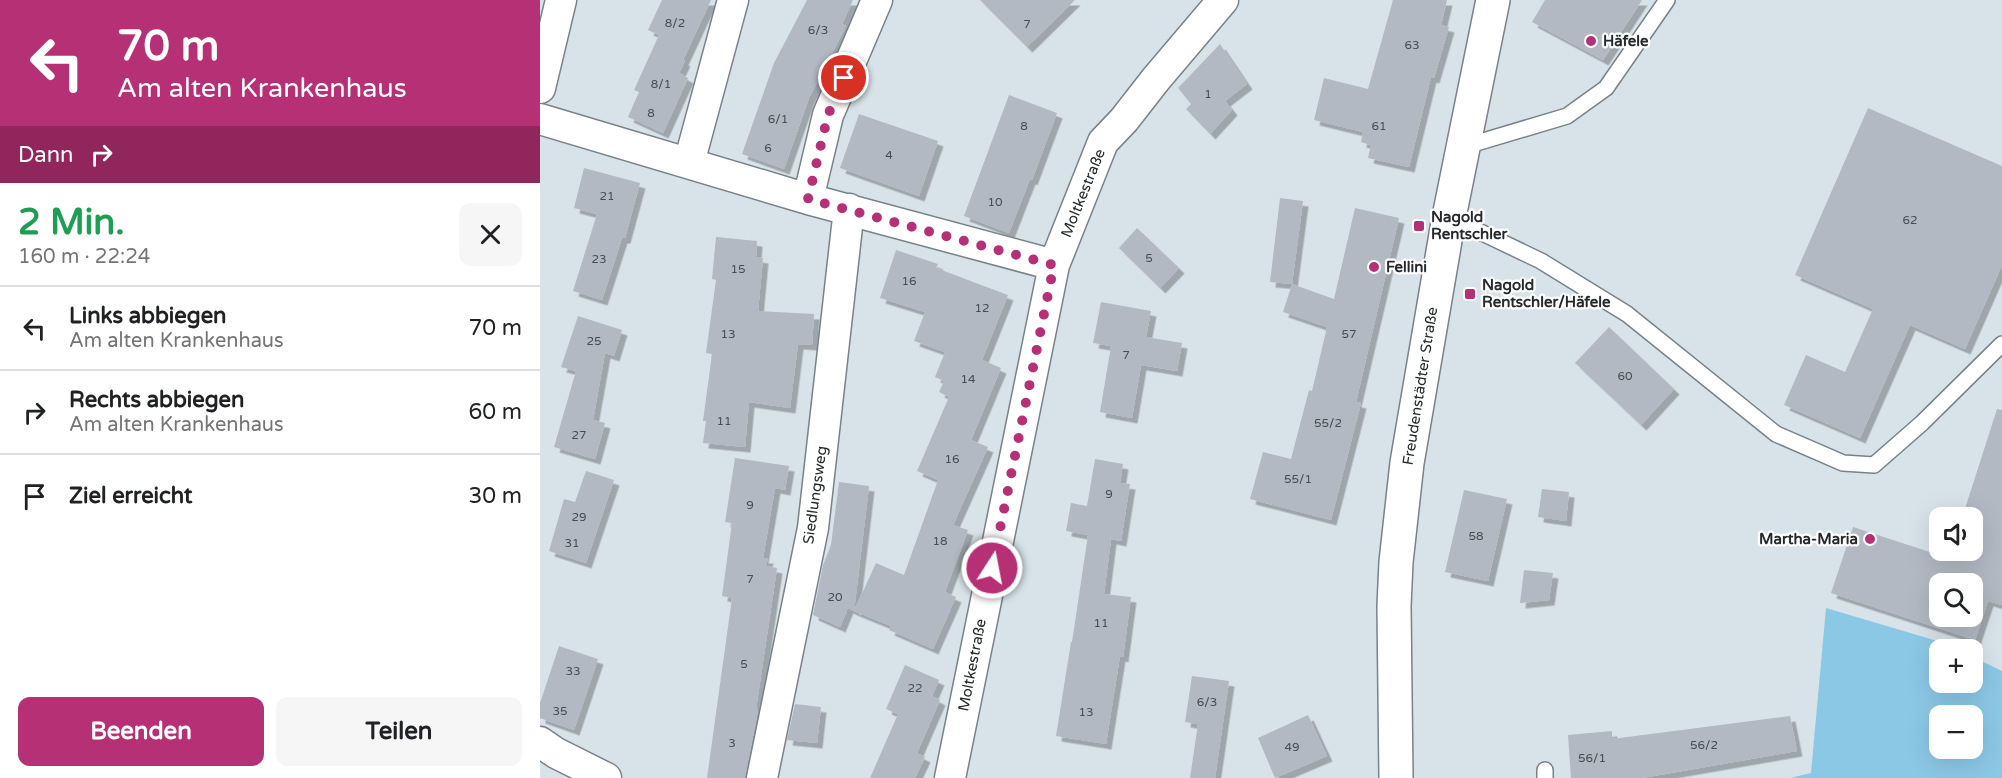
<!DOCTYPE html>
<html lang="de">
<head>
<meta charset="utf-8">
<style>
  body { margin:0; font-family:"Varela Round",sans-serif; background:#f6f6f6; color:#202124; height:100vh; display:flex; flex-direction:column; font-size:22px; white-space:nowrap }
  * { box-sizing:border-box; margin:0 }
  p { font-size:20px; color:#757577 }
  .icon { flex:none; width:33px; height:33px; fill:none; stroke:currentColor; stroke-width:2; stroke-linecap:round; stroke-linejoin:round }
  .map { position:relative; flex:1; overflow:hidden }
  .drawer { display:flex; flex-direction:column; background:#fff; width:540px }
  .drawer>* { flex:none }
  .guide { background:#b63075; color:#fff; overflow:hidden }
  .controls { position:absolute; left:1389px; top:507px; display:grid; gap:12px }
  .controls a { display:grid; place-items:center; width:54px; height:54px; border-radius:12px; background:#fff; box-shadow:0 6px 24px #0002; font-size:30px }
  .pin { position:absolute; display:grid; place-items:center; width:51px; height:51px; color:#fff; margin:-26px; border:3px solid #fff; border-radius:50%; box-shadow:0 2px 6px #0007 }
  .me { position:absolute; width:66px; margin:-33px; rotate:11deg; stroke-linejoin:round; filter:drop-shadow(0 0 4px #0008) }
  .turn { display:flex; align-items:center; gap:21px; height:126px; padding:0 18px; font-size:27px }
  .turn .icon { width:78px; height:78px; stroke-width:2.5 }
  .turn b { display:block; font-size:42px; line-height:51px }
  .then { display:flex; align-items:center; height:57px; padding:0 18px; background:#0003; gap:12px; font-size:22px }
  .round { display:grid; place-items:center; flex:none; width:63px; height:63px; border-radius:12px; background:#f6f6f6 }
  .head { display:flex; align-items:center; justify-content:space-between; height:102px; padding:0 18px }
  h1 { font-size:36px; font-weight:700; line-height:45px; color:#1e9e55 }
  .cta { display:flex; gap:12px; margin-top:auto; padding:12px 18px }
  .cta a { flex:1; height:69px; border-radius:12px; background:#b63075; color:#fff; font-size:24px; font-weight:700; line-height:69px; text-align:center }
  .cta a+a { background:#f6f6f6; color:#202124 }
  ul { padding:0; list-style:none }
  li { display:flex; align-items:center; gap:18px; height:84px; padding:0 18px; border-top:2px solid #e0e0e0 }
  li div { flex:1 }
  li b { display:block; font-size:22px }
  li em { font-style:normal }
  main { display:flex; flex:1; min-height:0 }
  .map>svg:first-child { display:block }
</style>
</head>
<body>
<main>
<section class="drawer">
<div class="guide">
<div class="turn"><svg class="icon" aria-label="left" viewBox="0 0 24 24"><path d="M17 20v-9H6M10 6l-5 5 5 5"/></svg><div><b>70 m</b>Am alten Krankenhaus</div></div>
<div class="then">Dann<svg class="icon" aria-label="right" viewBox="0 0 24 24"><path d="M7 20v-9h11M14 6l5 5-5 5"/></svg></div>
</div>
<div class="head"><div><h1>2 Min.</h1><p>160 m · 22:24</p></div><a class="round"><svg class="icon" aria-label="close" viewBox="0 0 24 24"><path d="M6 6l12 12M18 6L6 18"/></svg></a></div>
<ul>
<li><svg class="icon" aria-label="left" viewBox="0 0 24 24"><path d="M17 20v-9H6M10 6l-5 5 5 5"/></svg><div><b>Links abbiegen</b><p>Am alten Krankenhaus</p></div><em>70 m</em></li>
<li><svg class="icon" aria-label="right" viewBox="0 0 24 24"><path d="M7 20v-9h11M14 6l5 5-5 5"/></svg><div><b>Rechts abbiegen</b><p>Am alten Krankenhaus</p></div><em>60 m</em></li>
<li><svg class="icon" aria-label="arrive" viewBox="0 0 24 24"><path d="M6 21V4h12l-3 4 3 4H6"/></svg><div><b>Ziel erreicht</b></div><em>30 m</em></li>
</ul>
<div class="cta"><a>Beenden</a><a>Teilen</a></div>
</section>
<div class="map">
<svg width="1462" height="778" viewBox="0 0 1462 778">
  <defs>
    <filter id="shadow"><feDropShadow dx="5.5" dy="5.5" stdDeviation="0" flood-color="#0004"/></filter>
  </defs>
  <rect width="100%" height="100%" fill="#d7e3e9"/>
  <!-- green -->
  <path fill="#8bc8e6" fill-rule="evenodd" d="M1286,608L1404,643L1417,649L1400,650V682H1432L1433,657L1462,671V778H1250L1271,773ZM1400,716H1432V748H1400Z"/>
  <!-- building -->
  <path fill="#b2b9c3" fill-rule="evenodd" filter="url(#shadow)" d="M122,0H171L143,60L145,61L139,73L148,78L123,133L88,117L99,92L94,90L119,35L108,30Z
    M267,0H313L302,24L306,26L269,98L244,169L202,154L234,63Z
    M440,0H535L487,47Z
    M853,0H907L901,25L909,27L894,78L891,77L869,167L828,158L831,145L821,142L823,132L774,120L784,78L828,89Z
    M1005,0H1102L1063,60L992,22Z
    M680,44L707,84L685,101L692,110L670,134L646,109L651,104L638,88Z
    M469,95L517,113L492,180L490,179L469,233L424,216Z
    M1328,108L1462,166V265L1425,349L1370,325L1320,438L1244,405L1266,355L1305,372L1333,309L1255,275Z
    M319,114L398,141L379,196L300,168Z
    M44,168L100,183L85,238H82L62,300L33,291L57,214L34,208Z
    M740,198L763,201L752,284L730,282Z
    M815,208L859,218L816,402L821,403L791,520L710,499L723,452L751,459L769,390L772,391L787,327L743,312L752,284L794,299Z
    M597,228L639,268L620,288L579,248Z
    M176,237L217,241L216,257L223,258L218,311L274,314L272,345L258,344L250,408L209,402L205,447L163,443L166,421H163L172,354L166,353L176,280L172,279Z
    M356,250L398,264L396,268L468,295L442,360L461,368L431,440L448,447L413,525L428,530L405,592L416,597L393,649L349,630L351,626L314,611L336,563L364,575L398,480L377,471L409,397L399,392L404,381L395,377L405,352L374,341L385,312L340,298Z
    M561,302L611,311L606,337L642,343L637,371L601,365L592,418L560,412L571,346L553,343Z
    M38,316L82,330L74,356L65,353L53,420L65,423L55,459L14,447L36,371L21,367Z
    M1069,327L1134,389L1101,425L1035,363Z
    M1457,409L1462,410V605L1448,601L1435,640L1291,593L1313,527L1408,558L1411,550H1432V518H1422ZM1400,584H1432V616H1400Z
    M195,458L249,466L245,490L235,488L223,558H228L226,566L237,568L216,709L218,710L205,778H167L192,598L182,596L192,523L185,522Z
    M555,459L583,464L580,483L590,484L581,541L571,539L564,594L591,597L583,657L580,656L566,744L516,736L531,642H532L548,535L526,531L531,503L547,506Z
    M46,471L74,480L46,563L9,551L24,499L35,502Z
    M299,482L329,486L314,611L308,608L300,627L273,615L283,565L291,545Z
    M1002,489L1029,492L1026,521L998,517Z
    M924,490L967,499L948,581L905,572Z
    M984,570L1013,573L1009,600L980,603Z
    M19,646L58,659L34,730L0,718V703Z
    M365,665L399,680L392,696L400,700L377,753L385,757L375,778H330L358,714L346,709Z
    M652,676L689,681L675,778H650L658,724L645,722Z
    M255,704L281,707L277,743L247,740Z
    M768,715L787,756L735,778L718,738Z
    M1250,716L1257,751L1102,778H1031L1028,735L1072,731V739Z"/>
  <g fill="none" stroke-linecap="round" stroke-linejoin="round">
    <defs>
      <path id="service" d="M923,147L1027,116L1066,88L1127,0
        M909,217L1001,261L1087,314L1236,434L1303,463L1334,465L1382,423L1462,344
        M1005,770V778"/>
      <path id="minor" d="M0,88L21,0
        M0,119L268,199L514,265
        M149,163L193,0
        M268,199L288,115L337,0
        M0,742L16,753L66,778
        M222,778L273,528L309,209
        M410,778L514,265L563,142L584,120L616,79L683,0"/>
      <path id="tertiary" d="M856,778L854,606L856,562L867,463L909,217L953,0"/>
    </defs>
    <!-- service casing -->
    <use href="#service" stroke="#788288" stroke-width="18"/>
    <!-- minor casing -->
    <use href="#minor" stroke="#788288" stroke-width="33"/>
    <!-- tertiary casing -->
    <use href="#tertiary" stroke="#788288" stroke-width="36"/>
    <!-- service -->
    <use href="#service" stroke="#fff" stroke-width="15"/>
    <!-- minor -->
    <use href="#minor" stroke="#fff" stroke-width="30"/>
    <!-- tertiary -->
    <use href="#tertiary" stroke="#fff" stroke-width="33"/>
  </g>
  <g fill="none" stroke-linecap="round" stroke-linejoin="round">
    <!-- route -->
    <path stroke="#b63075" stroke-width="10" stroke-dasharray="0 18" d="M304,78L288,115L268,199L514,265L452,568"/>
  </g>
  <!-- markers -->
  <g fill="#b63075" stroke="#fff" stroke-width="2">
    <circle cx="1051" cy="41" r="6"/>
    <rect x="873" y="220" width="12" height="12" rx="3"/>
    <circle cx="834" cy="267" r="6"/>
    <rect x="924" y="288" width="12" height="12" rx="3"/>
    <circle cx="1330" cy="539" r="6"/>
  </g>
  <g text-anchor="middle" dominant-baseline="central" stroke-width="4.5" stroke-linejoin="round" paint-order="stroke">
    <!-- number labels -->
    <g font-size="12" fill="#484d52">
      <text x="135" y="23">8/2</text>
      <text x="487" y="24">7</text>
      <text x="278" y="30">6/3</text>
      <text x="872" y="45">63</text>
      <text x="121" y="84">8/1</text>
      <text x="668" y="94">1</text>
      <text x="111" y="113">8</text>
      <text x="238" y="119">6/1</text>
      <text x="484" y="126">8</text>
      <text x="839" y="126">61</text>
      <text x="228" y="148">6</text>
      <text x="349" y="155">4</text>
      <text x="67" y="196">21</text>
      <text x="455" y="202">10</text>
      <text x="1370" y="220">62</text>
      <text x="609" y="258">5</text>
      <text x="59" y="259">23</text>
      <text x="198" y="269">15</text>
      <text x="369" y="281">16</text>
      <text x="442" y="308">12</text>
      <text x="188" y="334">13</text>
      <text x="809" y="334">57</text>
      <text x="54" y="341">25</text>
      <text x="586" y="355">7</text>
      <text x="1085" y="376">60</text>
      <text x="428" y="379">14</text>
      <text x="184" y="421">11</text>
      <text x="788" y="423">55/2</text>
      <text x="39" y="435">27</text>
      <text x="412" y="459">16</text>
      <text x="758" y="479">55/1</text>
      <text x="569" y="494">9</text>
      <text x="210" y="505">9</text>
      <text x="39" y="517">29</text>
      <text x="936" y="536">58</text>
      <text x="400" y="541">18</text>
      <text x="32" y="543">31</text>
      <text x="210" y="579">7</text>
      <text x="295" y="597">20</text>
      <text x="561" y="623">11</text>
      <text x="204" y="664">5</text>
      <text x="33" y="671">33</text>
      <text x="375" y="688">22</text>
      <text x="667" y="702">6/3</text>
      <text x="20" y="711">35</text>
      <text x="546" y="712">13</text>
      <text x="192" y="743">3</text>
      <text x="1164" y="745">56/2</text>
      <text x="752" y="747">49</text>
      <text x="1052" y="758">56/1</text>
    </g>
    <!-- poi labels -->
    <g font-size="15" font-weight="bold" fill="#25292c" stroke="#fff" text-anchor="start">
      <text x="1063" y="41">Häfele</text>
      <text x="891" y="217">Nagold<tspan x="891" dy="17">Rentschler</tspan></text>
      <text x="846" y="267">Fellini</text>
      <text x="942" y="285">Nagold<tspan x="942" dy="17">Rentschler/Häfele</tspan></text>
      <text x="1318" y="539" text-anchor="end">Martha-Maria</text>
    </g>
    <!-- street labels -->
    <g font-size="15" fill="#25292c" stroke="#fff">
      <text transform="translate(543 193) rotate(-68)">Moltkestraße</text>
      <text transform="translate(880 386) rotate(-81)">Freudenstädter Straße</text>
      <text transform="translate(275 495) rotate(-82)">Siedlungsweg</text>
      <text transform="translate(432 665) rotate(-79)">Moltkestraße</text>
    </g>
  </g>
</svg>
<div class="controls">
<a><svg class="icon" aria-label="sound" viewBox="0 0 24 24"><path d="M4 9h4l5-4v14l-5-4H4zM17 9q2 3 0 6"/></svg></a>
<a><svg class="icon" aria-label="search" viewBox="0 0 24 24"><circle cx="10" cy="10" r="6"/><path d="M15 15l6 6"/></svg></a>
<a>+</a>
<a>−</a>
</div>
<div class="pin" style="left:304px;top:78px;background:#d93025"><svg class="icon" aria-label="arrive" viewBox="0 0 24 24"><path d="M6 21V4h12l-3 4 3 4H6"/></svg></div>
<svg class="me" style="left:452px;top:568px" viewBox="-20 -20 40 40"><circle r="17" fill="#b63075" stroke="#fff" stroke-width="3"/><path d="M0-11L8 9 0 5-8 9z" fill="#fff"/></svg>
</div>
</main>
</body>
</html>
